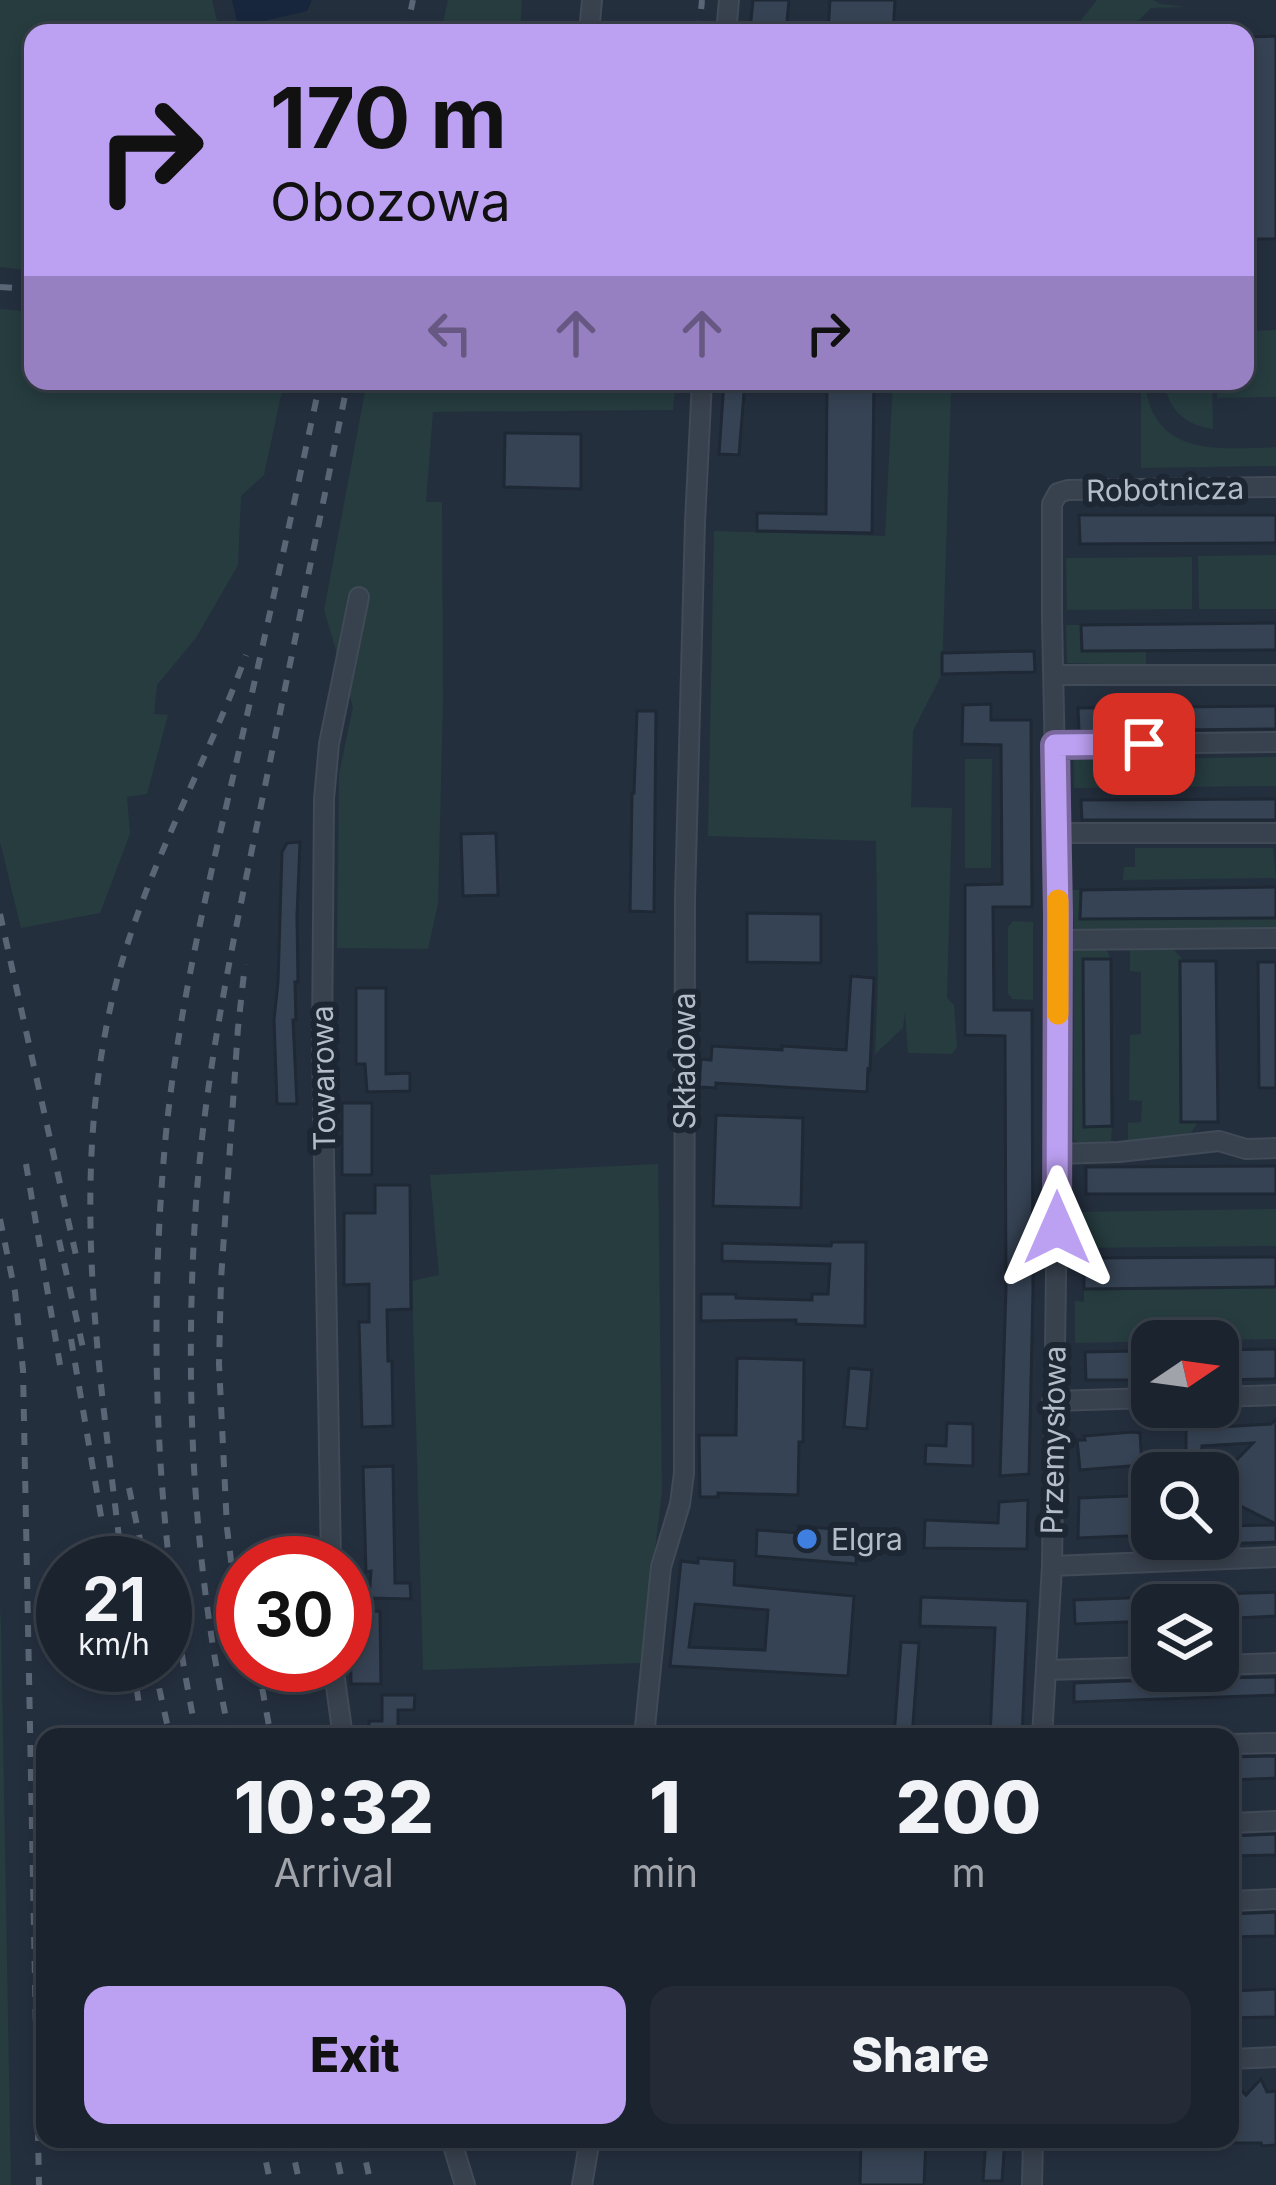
<!DOCTYPE html>
<html lang="en">
<head>
<meta charset="utf-8">
<style>
  body { margin:0; font-family:Inter,sans-serif; background:#242b36; color:#f1f3f6; height:100vh; display:flex; flex-direction:column; font-size:45px; white-space:nowrap }
  * { box-sizing:border-box; margin:0 }
  p { font-size:39px; color:#a0a4aa }
  .icon { flex:none; width:66px; height:66px; fill:none; stroke:currentColor; stroke-width:2; stroke-linecap:round; stroke-linejoin:round }
  .map { position:relative; flex:1; overflow:hidden }
  .drawer { position:absolute; left:36px; top:1728px; width:1203px; height:420px; display:flex; flex-direction:column; background:#1b232e; border-radius:24px; box-shadow:0 6px 18px #0003,0 0 0 3px #39404a }
  .drawer>* { flex:none }
  .guide { position:absolute; left:24px; top:24px; width:1230px; height:366px; border-radius:24px; box-shadow:0 6px 18px #0003,0 0 0 3px #39404a; background:#bca0f2; color:#111; overflow:hidden }
  .needle { width:78px; rotate:77deg }
  .tools { position:absolute; left:1131px; top:1320px; display:grid; gap:24px }
  .tools a { display:grid; place-items:center; width:108px; height:108px; border-radius:24px; background:#1b232e; box-shadow:0 6px 18px #0003,0 0 0 3px #39404a; font-size:60px }
  .speed { position:absolute; left:36px; top:1536px; display:flex; gap:24px; font-size:60px; font-weight:700; text-align:center }
  .speed>* { display:grid; place-content:center; width:156px; height:156px; border-radius:50%; background:#1b232e; box-shadow:0 6px 18px #0003,0 0 0 3px #39404a; line-height:1 }
  .speed small { font-size:30px; font-weight:400 }
  .speed .limit { border:18px solid #d22; background:#fff; color:#111 }
  .pin { position:absolute; display:grid; place-items:center; width:102px; height:102px; color:#fff; margin:-51px; border-radius:24px; box-shadow:0 6px 18px #0006 }
  .me { position:absolute; width:132px; margin:-66px; rotate:0deg; stroke-linejoin:round; filter:drop-shadow(0 0 9px #0008) }
  .turn { display:flex; align-items:center; gap:42px; height:252px; padding:0 48px; font-size:54px }
  .turn .icon { width:156px; height:156px; stroke-width:2.5 }
  .turn b { display:block; font-size:84px; line-height:102px }
  .lanes { display:flex; align-items:center; height:114px; padding:0 48px; background:#0003; justify-content:center; gap:60px; direction:ltr }
  .lanes .off { opacity:.35 }
  .eta { display:flex; justify-content:space-evenly; align-items:center; height:204px; text-align:center }
  .eta b { font-size:72px; font-weight:800; line-height:84px }
  .action { display:flex; gap:24px; margin-top:auto; padding:24px 48px }
  .action a { flex:1; height:138px; border-radius:24px; background:#bca0f2; color:#111; font-size:48px; font-weight:800; line-height:138px; text-align:center }
  .action a+a { background:#242b36; color:#f1f3f6 }
  .map>svg:first-child { display:block }
</style>
</head>
<body>
<div class="map">
<svg width="1276" height="2185" viewBox="0 0 1276 2185">
  <rect width="100%" height="100%" fill="#242f3e"/>
  <!-- green -->
  <path fill="#263c3f" d="M0,0H212L219,29L229,33H33V271L0,267Z
    M448,0H522L520,33H441Z
    M1097,0H1153L1161,4L1186,7L1151,8L1126,33H1071Z
    M0,309L33,312V381H284L264,475L241,496L238,565L196,638L157,685L154,714L168,715L147,794L127,797L130,834L100,913L21,928L0,842Z
    M1276,330V397L1217,398V381H1245V331Z
    M367,381H676L673,410L433,412L426,502H442L443,701L438,904L428,949L337,948L339,774L353,707L324,610Z
    M893,381H955L951,392L942,674L913,731L911,807L952,808L947,998L954,1005L957,1047L952,1054L908,1053L905,1012L903,1028L875,1054L878,979L876,841L708,836L714,531L885,536Z
    M1141,381H1145C1152,458 1219,449 1276,447V466L1141,468Z
    M1164,381H1212L1213,429C1184,425 1168,409 1164,381Z
    M1276,555V609H1199L1198,556Z
    M1192,557V609L1067,610L1066,558Z
    M1066,625H1081L1082,651H1146V665L1067,663Z
    M1073,751L1082,760L1276,757V786L1074,788Z
    M965,759H992L991,868H965Z
    M1135,848H1273L1276,878L1123,880L1124,867H1135Z
    M1072,890H1081V919L1276,917V931H1074Z
    M1013,921L1033,922V1000L1012,999L1008,993V927Z
    M1105,947L1111,959L1083,960L1084,1126L1112,1127L1111,1141L1078,1143L1074,1140L1073,948Z
    M1130,950H1174L1184,961L1180,962L1181,1121L1198,1122L1186,1141L1128,1142V1123L1141,1122L1142,1101L1129,1100L1130,1035L1141,1034V972L1130,971Z
    M658,1164L662,1492L641,1663L423,1670L412,1281L439,1275L430,1175Z
    M1276,1209V1246L1074,1248L1075,1212Z
    M1276,1287V1339L1075,1343V1301L1084,1302V1289Z
    M0,1609L1,1623L11,2185H0Z"/>
  <!-- water -->
  <path fill="#17263c" d="M232,0H312L307,11L244,26L237,22Z"/>
  <!-- building -->
  <path fill="#364354" stroke="#1f2835" stroke-width="3" fill-rule="evenodd" d="M753,0H789L786,33L750,30Z
    M830,0H895L893,33H828Z
    M1276,36V239H1245V37Z
    M724,381H745L739,455L719,454Z
    M827,381H874L872,533L757,531V513L826,514Z
    M505,433L581,434V489L504,487Z
    M1079,515H1276V543L1080,544Z
    M1276,623V650L1082,651L1081,625Z
    M1034,651L1035,672L942,674V653Z
    M991,704V720H1031L1032,907H993L994,1010H1032L1033,1291L1029,1474L1000,1476L1006,1289L1005,1036L965,1035V885L1002,884L1001,745L962,744L963,705Z
    M1276,706V729L1079,731L1078,708Z
    M637,711H656L654,912L630,911L632,793H634Z
    M1276,799V820H1082L1081,800Z
    M496,833L498,895L463,896L461,834Z
    M300,842L297,916L298,982H295L296,1020H293L297,1104H277L274,1020L278,982L282,852L287,843Z
    M1276,887V918L1080,919L1081,890Z
    M747,913L821,914V963L747,962Z
    M1083,959H1111L1112,1126L1084,1127Z
    M1180,961H1216L1218,1122H1181Z
    M1258,962H1276V1088H1259Z
    M851,976L874,978L870,1070L868,1069L867,1092L716,1083V1088L699,1087L701,1059L711,1060L712,1046L782,1050V1046L846,1050Z
    M356,988H386V1074L410,1073V1091L367,1092L365,1064H356Z
    M342,1103H372V1175H342Z
    M716,1115L803,1118L801,1208L713,1206Z
    M1276,1166V1194H1086V1167Z
    M375,1185H410L411,1309L387,1310L388,1361H392L393,1426L362,1427L359,1322H369V1284L344,1285V1213H375Z
    M832,1242H866L865,1326L796,1324V1320L701,1321V1294H736V1298L812,1300V1294H828L830,1264L722,1261V1243L831,1246Z
    M1263,1257H1276V1287L1084,1289V1258Z
    M1276,1349V1379L1218,1380V1350Z
    M1135,1351H1152V1380H1086L1085,1352Z
    M737,1358L804,1360L803,1442H799L798,1495L718,1493V1497H700L699,1435H736Z
    M849,1368L872,1370L867,1429L844,1427Z
    M1276,1419V1524L1225,1498L1224,1473L1253,1443L1202,1446L1201,1473H1186V1429L1271,1424Z
    M947,1423L973,1424V1466L925,1464L926,1445L946,1446Z
    M1133,1432L1140,1433L1142,1465L1080,1470L1077,1440H1085L1084,1436Z
    M393,1466L395,1583H410L411,1599L369,1598L371,1571L366,1572L363,1467Z
    M1152,1495V1535L1078,1538L1079,1498Z
    M1028,1500L1027,1549L924,1548L925,1520L998,1523L999,1502Z
    M1276,1525V1542L1218,1544V1526Z
    M798,1526L858,1531L856,1564L756,1556L757,1530L798,1533Z
    M698,1558L735,1561L734,1585L854,1596L848,1676L670,1666L681,1561L698,1563ZM695,1604L768,1610L765,1650L689,1647Z
    M1276,1592V1616L1218,1619V1594Z
    M921,1597L1028,1601L1022,1737H990L995,1628L920,1626Z
    M1152,1597V1621L1075,1624L1074,1600Z
    M380,1611L381,1684H351L350,1612Z
    M901,1642L919,1643L912,1737H894Z
    M1207,1673L1218,1678L1276,1677V1695L1074,1702V1683L1152,1680L1163,1674Z
    M382,1695H415L414,1710H398V1737H369V1721H382Z
    M1276,1756V1778L1230,1780V1757Z
    M1276,1834V1855L1230,1856V1836Z
    M1276,1912V1936L1230,1937V1914Z
    M1276,1989V2017L1230,2018V1991Z
    M1230,2079L1246,2095L1261,2079L1267,2092L1276,2091V2145L1262,2146L1261,2143H1233Z
    M861,2139H926L924,2185H860Z
    M986,2139H1005L1002,2181H983Z"/>
  <g fill="none" stroke-linecap="round" stroke-linejoin="round">
    <defs>
      <path id="street" d="M589,33L592,0
        M726,33L729,0
        M1054,675H1276
        M1055,745L1276,742
        M1057,833H1276
        M1058,940L1276,938
        M1057,1154L1119,1152L1219,1141L1246,1149L1276,1148
        M1218,1397L1276,1395
        M1052,1401L1152,1398
        M331,1563L322,1043L324,799L329,744L359,597
        M1052,1566L1276,1557
        M333,1665L343,1737
        M1218,1665L1276,1663
        M1046,1670L1152,1667
        M644,1737L661,1567L680,1504L684,1473L685,898L695,522L702,381
        M1042,1737L1052,1566L1057,1203L1058,913L1052,617V504L1058,493L1068,490L1276,487
        M1230,1744L1276,1743
        M1230,1823L1276,1821
        M1230,1901L1276,1899
        M1230,2059L1276,2057
        M451,2139L465,2185
        M582,2185L590,2139
        M1032,2185L1033,2139"/>
    </defs>
    <!-- street casing -->
    <use href="#street" stroke="#414a57" stroke-width="22"/>
    <!-- street -->
    <use href="#street" stroke="#38414e" stroke-width="18"/>
    <!-- rail -->
    <path stroke="#5a6575" stroke-width="6" stroke-dasharray="12 12" stroke-linecap="butt" d="M406,33L413,0
      M699,33L702,0
      M0,287L33,289
      M0,914L77,1260
      M26,1164L60,1365
      M0,1219L15,1292L23,1370L39,2185
      M59,1240L85,1357
      M71,1339L102,1522
      M129,1488L145,1563
      M122,1563C99,1365 66,1172 118,976C148,864 207,763 246,655
      M243,1658L227,1528L219,1364L221,1280L238,1028L245,964
      M133,1665L139,1704
      M154,1665L170,1737
      M258,1665L271,1737
      M197,1737C156,1538 147,1335 166,1133C178,1013 206,894 233,777C262,650 290,523 317,396
      M230,1737C192,1563 184,1381 196,1203C206,1064 236,927 264,791C292,654 320,518 348,381
      M261,2139L271,2185
      M290,2139L300,2185
      M333,2139L343,2185
      M361,2139L371,2185"/>
  </g>
  <g fill="none" stroke-linecap="round" stroke-linejoin="round">
    <defs>
      <path id="route" d="M1057,1228L1058,914L1055,745L1144,744"/>
    </defs>
    <!-- route casing -->
    <use href="#route" stroke="#7a689d" stroke-width="30"/>
    <!-- route -->
    <use href="#route" stroke="#bca0f2" stroke-width="21"/>
    <!-- slow -->
    <path stroke="#f59e0b" stroke-width="21" d="M1058,1014V900"/>
  </g>
  <!-- markers -->
  <circle fill="#3f7fe0" stroke="#1d2633" stroke-width="4.5" cx="807" cy="1539" r="12"/>
  <g text-anchor="middle" dominant-baseline="central" stroke-width="12" stroke-linejoin="round" paint-order="stroke">
    <!-- street labels -->
    <g font-size="30" fill="#b4bcc9" stroke="#1d2633">
      <text transform="translate(1165 489) rotate(-1)">Robotnicza</text>
      <text transform="translate(684 1061) rotate(-90)">Składowa</text>
      <text transform="translate(323 1078) rotate(-91)">Towarowa</text>
      <text transform="translate(1053 1440) rotate(-89)">Przemysłowa</text>
    </g>
    <!-- poi labels -->
    <g font-size="30" fill="#b4bcc9" stroke="#1d2633" text-anchor="start">
      <text x="831" y="1539">Elgra</text>
    </g>
  </g>
</svg>
<div class="tools">
<a><svg class="needle" viewBox="-14 -14 28 28"><path d="M0-13l5 13h-10z" fill="#e53935"/><path d="M0 13l5-13h-10z" fill="#a0a4aa"/></svg></a>
<a><svg class="icon" aria-label="search" viewBox="0 0 24 24"><circle cx="10" cy="10" r="6"/><path d="M15 15l6 6"/></svg></a>
<a><svg class="icon" aria-label="layers" viewBox="0 0 24 24"><path d="M12 4l9 5-9 5-9-5zM3 14l9 5 9-5"/></svg></a>
</div>
<div class="speed"><div>21<small>km/h</small></div><div class="limit">30</div></div>
<div class="pin" style="left:1144px;top:744px;background:#d93025"><svg class="icon" aria-label="arrive" viewBox="0 0 24 24"><path d="M6 21V4h12l-3 4 3 4H6"/></svg></div>
<svg class="me" style="left:1057px;top:1228px" viewBox="-20 -20 40 40"><path d="M0-17L14 15 0 8-14 15z" fill="#bca0f2" stroke="#fff" stroke-width="4"/></svg>
<div class="guide">
<div class="turn"><svg class="icon" aria-label="right" viewBox="0 0 24 24"><path d="M7 20v-9h11M14 6l5 5-5 5"/></svg><div><b>170 m</b>Obozowa</div></div>
<div class="lanes"><svg class="icon off" aria-label="left" viewBox="0 0 24 24"><path d="M17 20v-9H6M10 6l-5 5 5 5"/></svg><svg class="icon off" aria-label="ahead" viewBox="0 0 24 24"><path d="M12 20V5M6 11l6-6 6 6"/></svg><svg class="icon off" aria-label="ahead" viewBox="0 0 24 24"><path d="M12 20V5M6 11l6-6 6 6"/></svg><svg class="icon" aria-label="right" viewBox="0 0 24 24"><path d="M7 20v-9h11M14 6l5 5-5 5"/></svg></div>
</div>
<section class="drawer">
<div class="eta">
<div><b>10:32</b><p>Arrival</p></div>
<div><b>1</b><p>min</p></div>
<div><b>200</b><p>m</p></div>
</div>
<div class="action"><a>Exit</a><a>Share</a></div>
</section>
</div>
</body>
</html>
